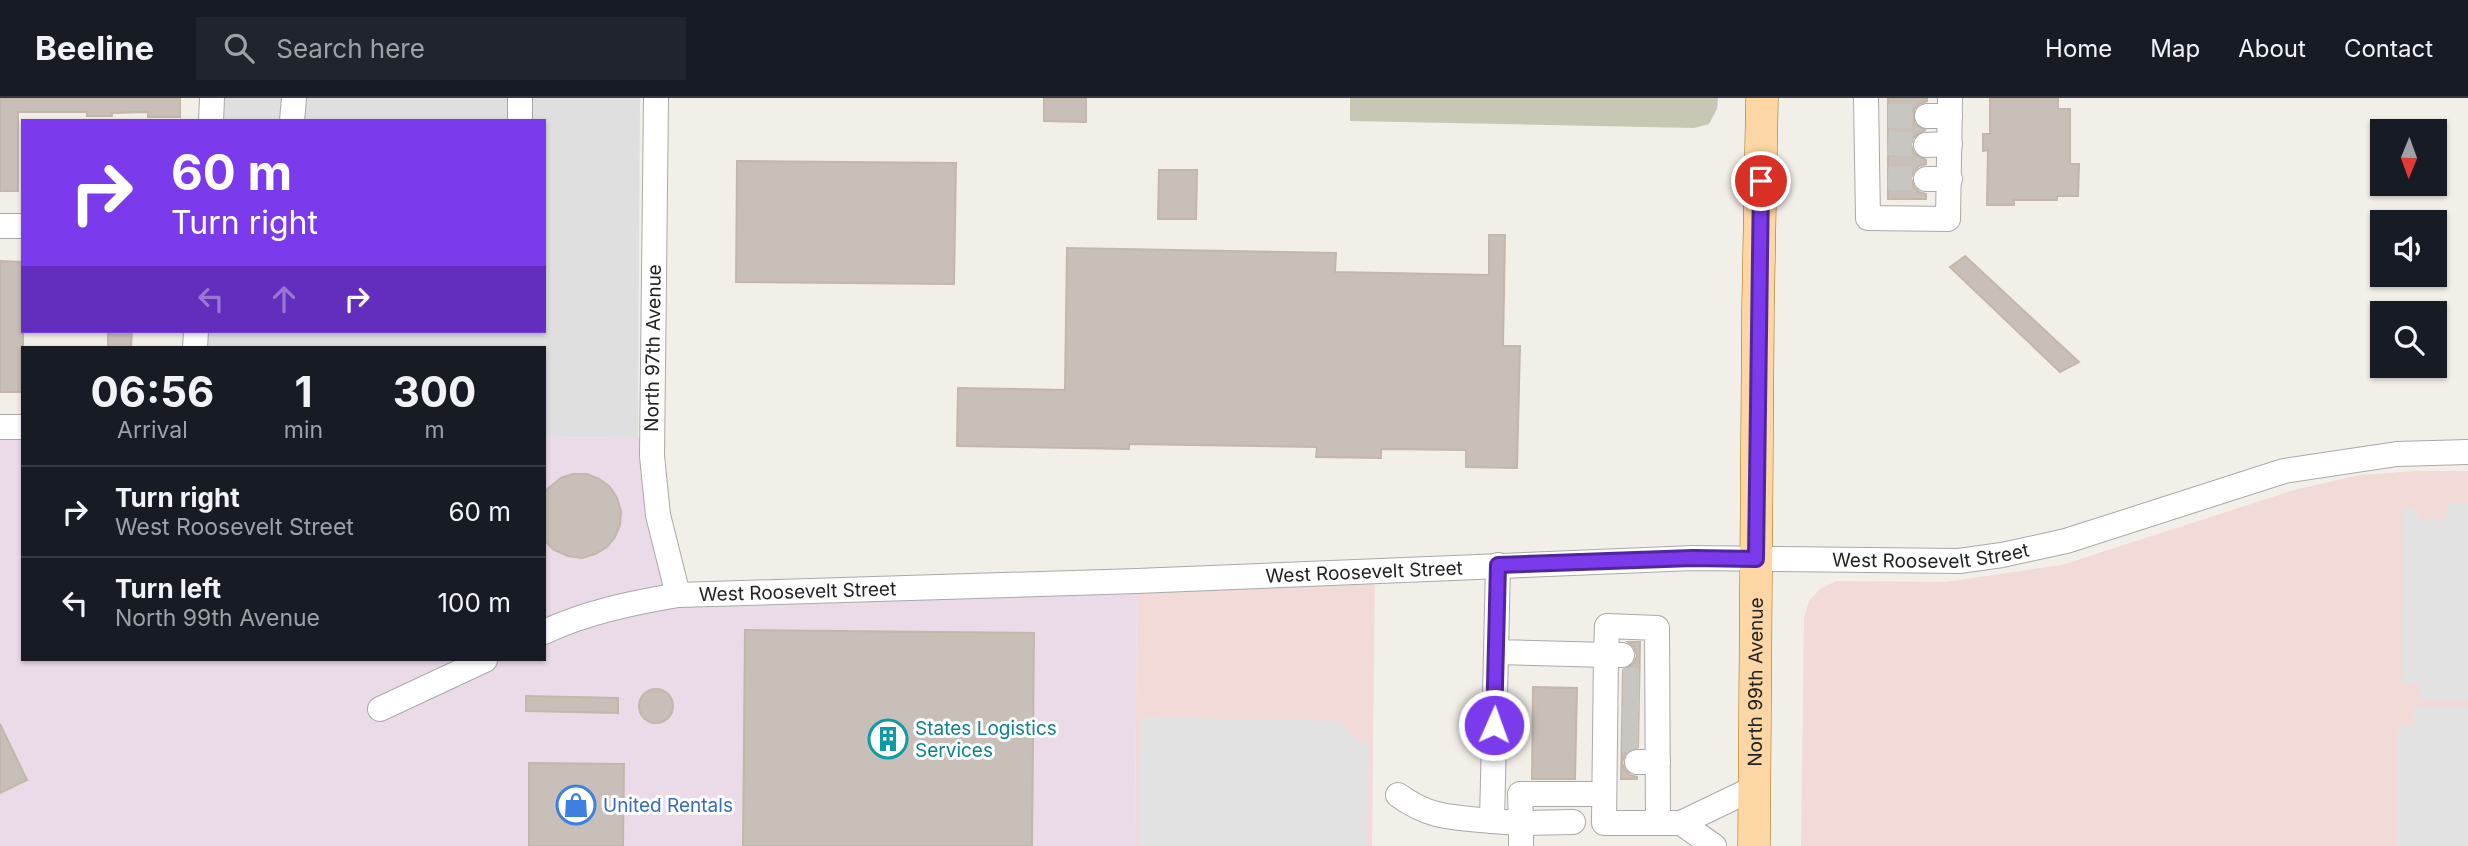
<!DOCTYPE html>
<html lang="en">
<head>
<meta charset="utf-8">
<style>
  body { margin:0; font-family:Inter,sans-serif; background:#20242c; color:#f1f3f6; height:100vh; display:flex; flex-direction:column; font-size:26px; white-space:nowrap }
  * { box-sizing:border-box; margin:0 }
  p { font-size:23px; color:#9ea1a6 }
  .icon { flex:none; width:38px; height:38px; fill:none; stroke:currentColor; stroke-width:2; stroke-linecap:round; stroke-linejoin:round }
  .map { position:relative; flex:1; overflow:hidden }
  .panel { position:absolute; left:21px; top:248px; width:525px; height:315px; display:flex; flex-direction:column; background:#171b24; border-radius:0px; box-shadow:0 2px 5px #0004 }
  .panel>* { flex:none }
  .hud { position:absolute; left:21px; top:21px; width:525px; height:214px; border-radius:0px; box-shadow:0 2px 5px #0004; background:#7c3aed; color:#fff; overflow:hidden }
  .needle { width:46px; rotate:181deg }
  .tools { position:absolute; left:2370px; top:21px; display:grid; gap:14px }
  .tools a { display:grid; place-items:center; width:77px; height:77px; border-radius:0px; background:#171b24; box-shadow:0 2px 5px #0004; font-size:35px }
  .pin { position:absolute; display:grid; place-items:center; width:60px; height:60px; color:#fff; margin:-30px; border:4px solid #fff; border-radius:50%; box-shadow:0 2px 7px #0007 }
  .me { position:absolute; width:77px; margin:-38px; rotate:2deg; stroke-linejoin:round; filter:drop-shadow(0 0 5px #0008) }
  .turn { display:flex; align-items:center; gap:24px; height:147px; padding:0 35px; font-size:32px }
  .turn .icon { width:91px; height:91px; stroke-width:2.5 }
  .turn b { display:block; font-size:49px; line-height:60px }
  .lanes { display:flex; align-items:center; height:66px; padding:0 35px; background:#0003; justify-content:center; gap:35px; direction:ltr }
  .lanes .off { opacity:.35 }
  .eta { display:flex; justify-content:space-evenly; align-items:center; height:119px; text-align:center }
  .eta b { font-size:42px; font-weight:700; line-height:49px }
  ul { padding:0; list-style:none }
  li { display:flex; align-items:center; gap:21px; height:91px; padding:0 35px; border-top:2px solid #363941 }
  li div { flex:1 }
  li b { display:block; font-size:26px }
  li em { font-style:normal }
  header { display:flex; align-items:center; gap:42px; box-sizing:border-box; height:98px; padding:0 35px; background:#171b24; border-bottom:2px solid #363941 }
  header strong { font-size:33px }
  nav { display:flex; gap:38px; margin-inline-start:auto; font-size:24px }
  .search { width:490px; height:63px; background:#20242c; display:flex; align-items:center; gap:18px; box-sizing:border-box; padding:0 24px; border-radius:0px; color:#9ea1a6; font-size:26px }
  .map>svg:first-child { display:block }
</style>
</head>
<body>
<header>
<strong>Beeline</strong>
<div class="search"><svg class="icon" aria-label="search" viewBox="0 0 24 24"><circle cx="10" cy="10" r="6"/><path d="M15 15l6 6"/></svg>Search here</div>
<nav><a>Home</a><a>Map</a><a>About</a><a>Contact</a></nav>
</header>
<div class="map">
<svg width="2468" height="748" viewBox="0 0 2468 748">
  <rect width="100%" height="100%" fill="#f2efe9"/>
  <!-- residential -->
  <path fill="#e0dfdf" d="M222,0H640L638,340L544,339V250H206L207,233H544V23H221Z"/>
  <!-- commercial -->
  <path fill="#f2dad9" d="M2417,373H2468V748H1801L1804,520L1809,503L1820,491L1836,483L1945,484L2062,467L2294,392L2359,377Z
    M1375,472L1372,748H1135L1137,483Z"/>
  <!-- industrial -->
  <path fill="#ebdbe8" d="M0,329H23V562H544V339L638,340L652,338L678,497L1137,483L1135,748H0Z"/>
  <!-- construction -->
  <path fill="#c7c7b4" d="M1350,0H1718L1717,11L1709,26L1694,30L1350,23Z"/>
  <!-- parking -->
  <path fill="#e2e2e2" d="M2447,405L2468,406V602H2419V586H2402L2403,410L2418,411L2419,421H2446Z
    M2413,610H2468V748H2397V628H2413Z
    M1141,619L1338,623L1360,644L1369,647L1367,748H1139Z"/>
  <!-- building -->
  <path fill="#c7bfb8" stroke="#c4b6ab" stroke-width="2" d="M0,0H180V19H148V14L112,15V18H87V14H18V93H0Z
    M1044,0H1086V24L1044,23Z
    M1888,0H1927V3L1919,6L1914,11V25L1925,32L1913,40L1911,47L1914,55L1926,62V66L1919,68L1914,73L1911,80L1914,89L1919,94L1926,96V101H1888Z
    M1990,0H2058V11H2070V66H2079L2078,98H2057V102H2014V107H1987L1988,52L1983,53V36H1990Z
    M737,63L956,65L954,186L736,184Z
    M1159,72H1197L1196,121H1158Z
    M1489,137H1505L1503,248H1520L1517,370L1466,369V352L1381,351V360L1316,359L1317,349L1129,346V351L957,348L958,290L1065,292L1067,150L1336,155L1335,174L1489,177Z
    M1965,158L2023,212L2079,264L2060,274L1950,169Z
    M0,163L23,164V294H0Z
    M108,233H132L131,250H108Z
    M573,376H587L599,381L610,389L617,400L621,413L620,427L615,439L607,449L595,456L582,460L568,458L554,452L544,442V394L561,380Z
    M745,532L1034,535L1032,748H743Z
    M1628,544H1640L1638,649L1630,651L1625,656L1622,665L1625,672L1630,677L1637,679V681H1621L1623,572L1634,565L1637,558L1634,549Z
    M1533,589L1577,590L1575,681H1532Z
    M639 608a17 17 0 1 1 34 0a17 17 0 1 1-34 0Z
    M526,598L618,600V615L526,613Z
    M0,626L27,682L0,695Z
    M529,665L624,666L623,748H529Z"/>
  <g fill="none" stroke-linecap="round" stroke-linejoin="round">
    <!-- minor-tunnel -->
    <path stroke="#c8c6c1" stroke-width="24" stroke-dasharray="24 12" stroke-linecap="butt" d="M1888,18H1927
      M1888,45L1926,47
      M1888,80L1926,81
      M1623,582H1639
      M1623,601H1639
      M1622,620H1638
      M1622,642H1638"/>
    <defs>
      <g id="minor">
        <path d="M656,0L652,358L658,417L678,497"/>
        <path d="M1866,0L1868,120L1948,121L1950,0"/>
        <path d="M1927,18H1950"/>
        <path d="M211,23L212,0"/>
        <path d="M292,23L294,0"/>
        <path d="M520,23V0"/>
        <path d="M1926,47L1950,46"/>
        <path d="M1926,81H1950"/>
        <path d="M0,128H23"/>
        <path d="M195,250L196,233"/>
        <path d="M0,329H23"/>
        <path d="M1498,467L1496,554L1606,557L1604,725H1681L1754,690"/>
        <path id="s1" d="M544,534C587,514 632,505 678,497L1137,483L1693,460L1959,463L2002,457L2066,443L2284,373L2397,356L2468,354"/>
        <path d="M1496,554L1492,723L1521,725V748"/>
        <path d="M1622,557H1606L1607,528L1657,530L1658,725"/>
        <path d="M380,611L485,562"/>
        <path d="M1637,664H1658"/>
        <path d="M1398,697C1431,721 1453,719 1492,723"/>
        <path d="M1573,724L1521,725L1520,696H1604"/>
        <path d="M1681,725L1714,748"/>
      </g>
      <g id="major">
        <path id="s2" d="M1754,748L1758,211L1762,0"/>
      </g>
    </defs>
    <!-- minor casing -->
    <use href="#minor" stroke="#a9a9a9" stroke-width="26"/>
    <!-- major casing -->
    <use href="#major" stroke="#a06b00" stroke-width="33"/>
    <!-- minor -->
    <use href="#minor" stroke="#fff" stroke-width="24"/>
    <!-- major -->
    <use href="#major" stroke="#fcd6a4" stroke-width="32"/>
  </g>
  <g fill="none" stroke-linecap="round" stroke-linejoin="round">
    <defs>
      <path id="route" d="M1494,627L1498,467L1693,460L1756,461L1761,83"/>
    </defs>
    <!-- route casing -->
    <use href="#route" stroke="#51269a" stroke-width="18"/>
    <!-- route -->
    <use href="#route" stroke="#7c3aed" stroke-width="12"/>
  </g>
  <!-- icons -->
  <defs>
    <symbol id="building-ring" viewBox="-11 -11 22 22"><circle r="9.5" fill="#fff" stroke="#0f9aa8" stroke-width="1.5"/><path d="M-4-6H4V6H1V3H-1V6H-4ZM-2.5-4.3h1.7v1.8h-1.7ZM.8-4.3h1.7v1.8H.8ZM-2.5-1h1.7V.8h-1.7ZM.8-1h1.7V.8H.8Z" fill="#0f9aa8"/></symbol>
    <symbol id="shop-ring" viewBox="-11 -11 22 22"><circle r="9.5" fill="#fff" stroke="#3f7fe0" stroke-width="1.5"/><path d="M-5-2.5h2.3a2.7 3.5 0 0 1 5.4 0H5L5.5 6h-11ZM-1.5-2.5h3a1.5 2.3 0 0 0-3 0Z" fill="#3f7fe0"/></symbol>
  </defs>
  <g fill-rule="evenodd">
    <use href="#building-ring" x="866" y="619" width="44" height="44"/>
    <use href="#shop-ring" x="554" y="685" width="44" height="44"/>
  </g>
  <g text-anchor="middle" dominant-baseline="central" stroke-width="6" stroke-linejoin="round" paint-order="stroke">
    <!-- street labels -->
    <g font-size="19" fill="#222" stroke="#fff">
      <text transform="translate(653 250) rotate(-89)">North 97th Avenue</text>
      <text stroke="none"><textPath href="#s1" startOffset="1393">West Roosevelt Street</textPath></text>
      <text stroke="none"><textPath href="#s1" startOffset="826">West Roosevelt Street</textPath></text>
      <text stroke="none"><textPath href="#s1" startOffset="259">West Roosevelt Street</textPath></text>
      <text stroke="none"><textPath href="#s2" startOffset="164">North 99th Avenue</textPath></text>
    </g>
    <!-- culture labels -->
    <g font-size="19" fill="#0d838f" stroke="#fff" text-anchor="start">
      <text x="915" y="630">States Logistics<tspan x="915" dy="22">Services</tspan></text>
    </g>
    <!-- shop labels -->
    <g font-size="19" fill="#366cbe" stroke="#fff" text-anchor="start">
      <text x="603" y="707">United Rentals</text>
    </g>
  </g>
</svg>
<div class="tools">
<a><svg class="needle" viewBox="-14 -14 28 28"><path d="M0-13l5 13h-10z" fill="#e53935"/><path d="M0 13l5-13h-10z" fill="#9ea1a6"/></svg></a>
<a><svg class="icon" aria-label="sound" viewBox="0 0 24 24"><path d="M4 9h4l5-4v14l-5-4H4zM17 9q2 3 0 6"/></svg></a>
<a><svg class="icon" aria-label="search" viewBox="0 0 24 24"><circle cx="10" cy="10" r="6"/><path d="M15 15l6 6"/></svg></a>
</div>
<div class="pin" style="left:1761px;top:83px;background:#d93025"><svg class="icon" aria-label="arrive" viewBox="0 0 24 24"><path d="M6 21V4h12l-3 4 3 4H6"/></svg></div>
<svg class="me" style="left:1494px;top:627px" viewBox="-20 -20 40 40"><circle r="17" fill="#7c3aed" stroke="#fff" stroke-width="3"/><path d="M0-11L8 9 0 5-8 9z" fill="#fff"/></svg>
<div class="hud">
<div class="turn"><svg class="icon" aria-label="right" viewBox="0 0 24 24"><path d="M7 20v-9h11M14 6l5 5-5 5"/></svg><div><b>60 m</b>Turn right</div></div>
<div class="lanes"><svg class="icon off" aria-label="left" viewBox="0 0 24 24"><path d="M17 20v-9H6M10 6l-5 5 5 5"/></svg><svg class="icon off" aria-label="ahead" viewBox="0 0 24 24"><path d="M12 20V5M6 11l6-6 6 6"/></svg><svg class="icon" aria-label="right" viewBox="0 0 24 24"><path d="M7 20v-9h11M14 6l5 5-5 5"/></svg></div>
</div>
<section class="panel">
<div class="eta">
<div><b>06:56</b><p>Arrival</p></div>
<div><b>1</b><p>min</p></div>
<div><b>300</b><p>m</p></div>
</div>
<ul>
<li><svg class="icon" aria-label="right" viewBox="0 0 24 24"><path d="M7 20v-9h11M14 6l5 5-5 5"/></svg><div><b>Turn right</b><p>West Roosevelt Street</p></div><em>60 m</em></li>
<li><svg class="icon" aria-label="left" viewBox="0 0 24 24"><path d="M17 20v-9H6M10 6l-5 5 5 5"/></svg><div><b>Turn left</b><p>North 99th Avenue</p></div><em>100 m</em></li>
</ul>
</section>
</div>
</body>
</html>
